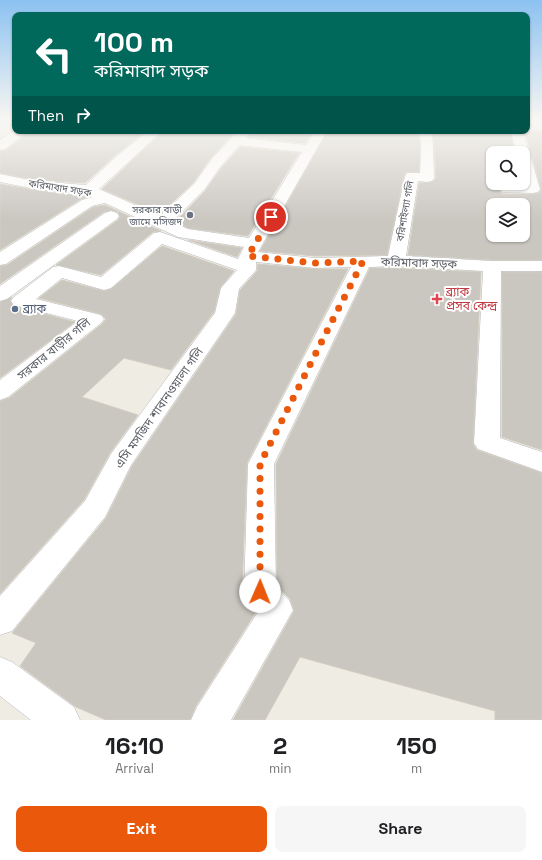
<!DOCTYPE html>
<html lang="en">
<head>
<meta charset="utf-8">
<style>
  body { margin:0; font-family:"Space Grotesk","Noto Sans Bengali",sans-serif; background:#f6f6f6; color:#202124; height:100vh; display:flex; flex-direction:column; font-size:15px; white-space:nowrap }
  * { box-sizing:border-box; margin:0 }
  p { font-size:13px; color:#757577 }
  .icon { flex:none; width:22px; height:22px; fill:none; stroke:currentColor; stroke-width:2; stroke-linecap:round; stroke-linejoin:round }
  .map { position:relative; height:720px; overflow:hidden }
  .sheet { display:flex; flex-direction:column; background:#fff; flex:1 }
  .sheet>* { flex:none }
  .guide { position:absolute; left:12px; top:12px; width:518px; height:122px; border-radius:8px; box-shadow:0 1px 3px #0004; background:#00695c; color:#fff; overflow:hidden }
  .tools { position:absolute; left:486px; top:146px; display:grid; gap:8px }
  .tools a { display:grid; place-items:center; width:44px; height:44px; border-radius:8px; background:#fff; box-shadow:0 1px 3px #0004; font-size:20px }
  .pin { position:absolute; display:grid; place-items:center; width:34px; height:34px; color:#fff; margin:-17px; border:2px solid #fff; border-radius:50%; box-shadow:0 1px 4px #0007 }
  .me { position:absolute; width:44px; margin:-22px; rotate:1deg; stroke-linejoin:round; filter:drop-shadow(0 0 3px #0008) }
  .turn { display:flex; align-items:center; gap:14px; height:84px; padding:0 16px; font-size:18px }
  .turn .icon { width:52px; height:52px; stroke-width:2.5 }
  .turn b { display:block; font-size:28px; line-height:34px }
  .then { display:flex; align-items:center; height:38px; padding:0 16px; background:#0003; gap:8px; font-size:15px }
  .eta { display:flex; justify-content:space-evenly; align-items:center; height:68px; text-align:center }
  .eta b { font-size:24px; font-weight:700; line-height:28px }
  .action { display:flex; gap:8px; margin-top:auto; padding:8px 16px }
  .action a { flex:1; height:46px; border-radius:8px; background:#ea580c; color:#fff; font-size:16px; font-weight:700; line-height:46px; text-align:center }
  .action a+a { background:#f6f6f6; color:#202124 }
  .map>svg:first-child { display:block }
</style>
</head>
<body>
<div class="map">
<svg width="542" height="720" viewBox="0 0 542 720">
  <rect width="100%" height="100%" fill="#efece3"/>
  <!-- building -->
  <path fill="#cac6c0" stroke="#d4cec1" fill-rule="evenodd" d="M31,131H146L117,154L85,183L35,180L0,173V151L6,150Z
    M163,131H236L210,159L193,183L160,214L102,189Z
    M252,131H313L305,143L248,137Z
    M328,131H418L420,145L419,172H407L404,176L387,255L315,256L260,251Z
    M433,131H510L514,153H493V183H522L502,184L499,190L502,194H533L539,193L541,189L525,131H542V260H492L408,255L419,183L432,182L436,178ZM493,205H523V235H493Z
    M240,147L299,153L248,236L188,228L175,222L205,191L222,167Z
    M0,184L35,190L88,197L81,199L0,250Z
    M105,205L161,231L153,232L101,275L56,265L118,220L120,217L118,212L111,210L104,212L0,284V266L7,265L93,207Z
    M188,240L242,248L237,257Z
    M162,246L234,271L220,288L214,312L171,370L124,358L82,397L138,415L110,453L84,500L0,594V401L9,398L102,324L106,319L101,314L39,298L62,280L104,291L111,289Z
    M258,264L315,269H348L247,463L242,592L248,603L256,612L196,706L190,720H106L76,707L20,666L36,643L12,633L106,518L132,466L236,314L240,290L257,271Z
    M370,268H396L481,272L473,444L477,450L542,473V720H495V711L300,657L265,720H233L294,611L290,599L277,586L276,464Z
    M502,272H542V450L502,437Z
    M12,297L10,301L14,306L75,322L0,378V302Z"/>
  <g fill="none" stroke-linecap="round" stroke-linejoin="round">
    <defs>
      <path id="minor" d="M15,130L28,131L5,149L0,150V140Z
        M148,131H162L99,189L160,216L194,184L211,160L238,131H251L245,138L306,145L315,131H327L258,252L315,258L388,256L405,176L407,173H420L421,145L419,131H431L433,145L434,178L432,181L427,182L418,181L406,256L492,261H542V271H501L500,438L542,452V472L478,449L474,443L483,271L396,266L369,267L274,464L276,587L289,600L293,610L231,720H191L197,707L258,612L249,602L244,592L248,464L351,267L315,268L256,262V270L239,289L235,313L131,465L105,517L12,631L0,635V596L85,501L111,454L215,313L221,288L237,270L162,244L111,288L104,290L62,278L36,299L101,315L104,319L101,323L8,397L0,400V380L78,321L14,305L11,301L14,297L53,267L59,266L101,277L154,233L160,232L238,259L244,247L178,237L105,203L92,206L6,264L0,265V252L82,200L92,197L86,194L35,189L0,182V174L35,181L86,185L118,155ZM239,145L302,152L249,238L188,229L172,222L204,190L221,166Z
        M511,131H523L540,189L538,192L533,193L502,192L500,189L502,186L524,185L523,179V153H516Z
        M111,211L117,213L119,216L117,219L7,299L0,301V286L105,213Z
        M0,657L12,662L74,707L80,720H31L0,696Z"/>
    </defs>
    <!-- minor casing -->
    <use href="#minor" stroke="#b6b9be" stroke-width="1"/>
    <!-- minor -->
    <use href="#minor" fill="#fff" fill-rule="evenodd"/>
  </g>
  <!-- sky -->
  <linearGradient id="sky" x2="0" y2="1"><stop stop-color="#8cc2f1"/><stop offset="0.54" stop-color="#f8f6f2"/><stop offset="1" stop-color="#f8f6f2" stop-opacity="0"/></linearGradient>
  <rect width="542" height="221" fill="url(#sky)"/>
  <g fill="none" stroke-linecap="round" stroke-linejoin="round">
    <!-- route -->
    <path stroke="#ea580c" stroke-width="7" stroke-dasharray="0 12.6" d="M260,592V464L326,333L363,261L315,263L248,256L271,217"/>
  </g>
  <!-- markers -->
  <circle fill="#6b7280" stroke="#fff" stroke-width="1.5" cx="190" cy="215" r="4"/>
  <path fill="#e0444e" stroke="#fff" stroke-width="1.5" d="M435 293h4v4h4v4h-4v4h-4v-4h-4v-4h4z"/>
  <circle fill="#5c6f8a" stroke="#fff" stroke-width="1.5" cx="15" cy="309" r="4"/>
  <g text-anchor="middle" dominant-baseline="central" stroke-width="4" stroke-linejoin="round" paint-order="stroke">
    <!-- far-street labels -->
    <g font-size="10" fill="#5b5f65" stroke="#fff">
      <text transform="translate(60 188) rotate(9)">করিমাবাদ সড়ক</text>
      <text transform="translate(405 211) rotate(-80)">বরিশাইল্যা গলি</text>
    </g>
    <!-- far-worship labels -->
    <g font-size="10" fill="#5b616d" stroke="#fff" text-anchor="end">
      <text x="182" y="209">সরকার বাড়ী<tspan x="182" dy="12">জামে মসিজদ</tspan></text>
    </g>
    <!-- street labels -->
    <g font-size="12" fill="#5b5f65" stroke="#fff">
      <text transform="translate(419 263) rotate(2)">করিমাবাদ সড়ক</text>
      <text transform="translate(54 349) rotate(-39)">সরকার বাড়ীর গলি</text>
      <text transform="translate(159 408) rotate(-55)">এসি মসজিদ শাবানওয়ালা গলি</text>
    </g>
    <!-- health labels -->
    <g font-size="12" fill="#be3a42" stroke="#fff" text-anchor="start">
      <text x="446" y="292">ব্র্যাক<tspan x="446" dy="14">প্রসব কেন্দ্র</tspan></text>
    </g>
    <!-- service labels -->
    <g font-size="12" fill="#4e5e75" stroke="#fff" text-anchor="start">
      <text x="23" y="309">ব্র্যাক</text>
    </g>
  </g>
</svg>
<div class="tools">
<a><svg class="icon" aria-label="search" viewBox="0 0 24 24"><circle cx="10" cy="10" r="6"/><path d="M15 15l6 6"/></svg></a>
<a><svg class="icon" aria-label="layers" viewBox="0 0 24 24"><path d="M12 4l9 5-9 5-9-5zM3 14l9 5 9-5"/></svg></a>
</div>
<div class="pin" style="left:271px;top:217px;background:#d93025"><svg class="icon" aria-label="arrive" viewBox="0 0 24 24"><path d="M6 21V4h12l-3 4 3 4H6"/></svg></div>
<svg class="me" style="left:260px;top:592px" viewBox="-20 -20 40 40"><circle r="19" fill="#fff"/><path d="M0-13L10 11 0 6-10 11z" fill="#ea580c"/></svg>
<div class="guide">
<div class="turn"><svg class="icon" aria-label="left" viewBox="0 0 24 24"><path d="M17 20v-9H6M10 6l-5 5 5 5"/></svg><div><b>100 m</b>করিমাবাদ সড়ক</div></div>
<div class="then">Then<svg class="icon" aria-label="right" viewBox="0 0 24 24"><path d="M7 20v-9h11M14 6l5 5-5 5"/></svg></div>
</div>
</div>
<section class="sheet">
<div class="eta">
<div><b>16:10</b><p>Arrival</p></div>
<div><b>2</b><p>min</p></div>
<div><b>150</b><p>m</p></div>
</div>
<div class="action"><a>Exit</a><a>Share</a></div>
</section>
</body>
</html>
